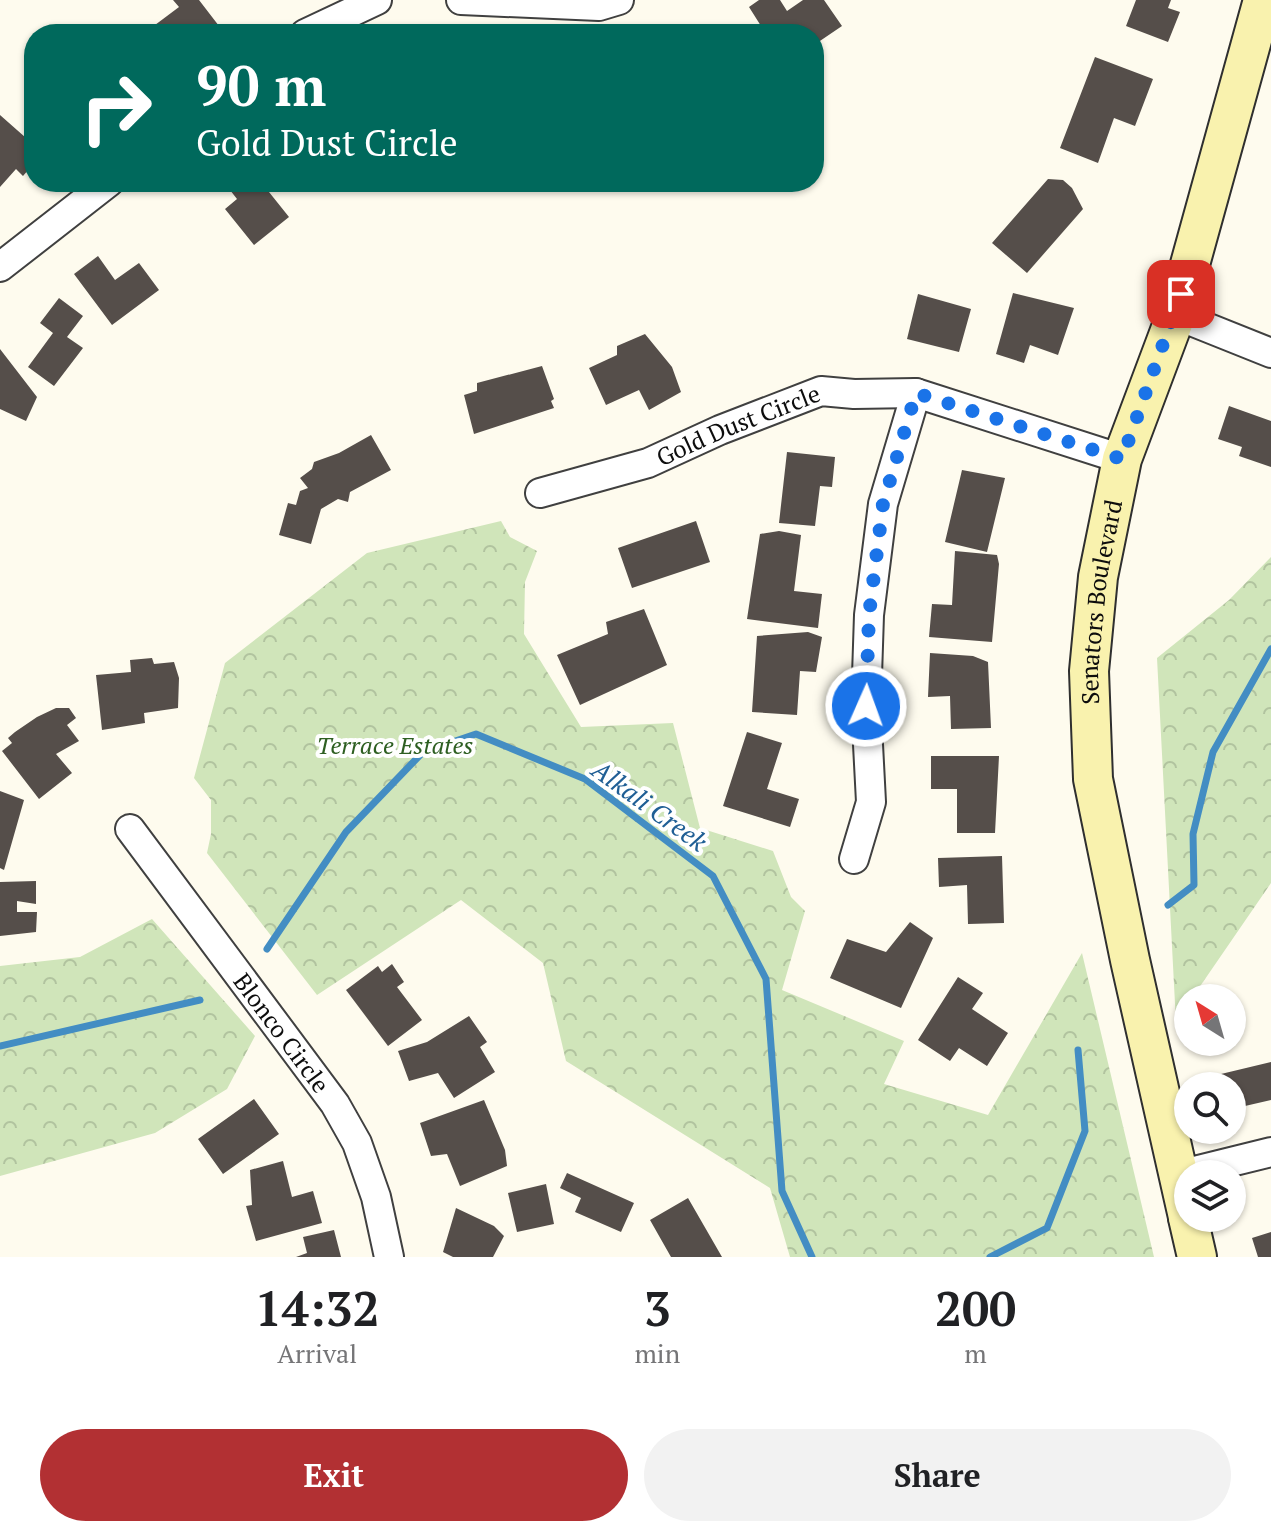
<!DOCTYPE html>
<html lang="en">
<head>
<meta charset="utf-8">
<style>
  body { margin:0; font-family:"PT Serif",serif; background:#f2f2f2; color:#202124; height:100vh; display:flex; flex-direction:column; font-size:30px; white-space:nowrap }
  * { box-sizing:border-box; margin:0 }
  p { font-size:26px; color:#757577 }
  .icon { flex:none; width:44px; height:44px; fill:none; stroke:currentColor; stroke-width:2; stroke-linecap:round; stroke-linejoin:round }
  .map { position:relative; height:1257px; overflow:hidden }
  .drawer { display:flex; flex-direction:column; background:#fff; flex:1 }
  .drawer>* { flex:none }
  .guide { position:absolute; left:24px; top:24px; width:800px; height:168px; border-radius:32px; box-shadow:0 2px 6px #0004; background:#00695c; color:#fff; overflow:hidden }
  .needle { width:52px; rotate:323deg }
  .buttons { position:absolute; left:1174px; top:984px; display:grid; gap:16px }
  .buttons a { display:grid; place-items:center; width:72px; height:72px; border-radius:50%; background:#fff; box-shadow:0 2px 6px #0004; font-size:40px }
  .pin { position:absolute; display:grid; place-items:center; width:68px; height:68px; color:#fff; margin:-34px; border-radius:16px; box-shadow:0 4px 12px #0006 }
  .me { position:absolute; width:88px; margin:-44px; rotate:2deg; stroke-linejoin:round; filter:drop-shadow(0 0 6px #0008) }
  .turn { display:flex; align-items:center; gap:28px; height:168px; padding:0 40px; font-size:36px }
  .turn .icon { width:104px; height:104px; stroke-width:2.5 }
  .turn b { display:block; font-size:56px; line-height:68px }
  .eta { display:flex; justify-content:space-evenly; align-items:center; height:136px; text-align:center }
  .eta b { font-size:48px; font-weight:600; line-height:56px }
  .cta { display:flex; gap:16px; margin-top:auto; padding:16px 40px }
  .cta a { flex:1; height:92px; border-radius:48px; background:#b23033; color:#fff; font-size:32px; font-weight:600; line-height:92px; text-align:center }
  .cta a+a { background:#f2f2f2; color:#202124 }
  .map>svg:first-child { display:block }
</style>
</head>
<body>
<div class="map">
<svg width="1271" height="1257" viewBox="0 0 1271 1257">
  <defs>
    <pattern id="park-crowns" width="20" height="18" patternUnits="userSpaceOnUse" patternTransform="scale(2)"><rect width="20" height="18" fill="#d0e5ba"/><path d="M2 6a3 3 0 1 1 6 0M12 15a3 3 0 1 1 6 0" fill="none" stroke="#b1c39f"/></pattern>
  </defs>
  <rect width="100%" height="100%" fill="#fefbee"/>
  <!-- park -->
  <path fill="url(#park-crowns)" d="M501,521L510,537L537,551L525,582L524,634L581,727L673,723L700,828L773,851L791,897L805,911L782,990L904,1041L884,1084L988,1115L1082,953L1154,1257H790L770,1188L566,1061L543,963L461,900L317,995L207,853L211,834V800L194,778L225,663L367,553Z
    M1271,557V883L1192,998H1188V1004L1176,1023L1157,658L1229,600Z
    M152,919L255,1036L227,1089L155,1133L0,1176V966L80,957Z"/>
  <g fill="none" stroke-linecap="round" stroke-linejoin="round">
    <!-- stream -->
    <path stroke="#438dc3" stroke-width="7" d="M1168,905L1194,885L1193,834L1213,752L1271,649
      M267,949L346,832L423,752L476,734L585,779L713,876L766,979L782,1191L812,1257
      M0,1046L200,1000
      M990,1257L1047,1228L1085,1131L1078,1050"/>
  </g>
  <!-- building -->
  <path fill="#554e4a" d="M173,0H199L219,26L208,34H149L147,31L179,7Z
    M759,0H780L787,11L803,0H824L842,26L814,45V34H766L749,7Z
    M1136,0H1171L1168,8L1180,12L1168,42L1126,26Z
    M1095,57L1153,79L1135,126L1114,118L1098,163L1060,148Z
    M0,115L34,145V163L23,176L16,169L0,187Z
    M1048,179L1063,180L1072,188L1083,209L1027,273L992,243Z
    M239,182H261L289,217L254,245L225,209L237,199L230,190Z
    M98,256L115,280L139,263L159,290L112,325L74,274Z
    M1013,293L1074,308L1058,355L1030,345L1024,363L996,354Z
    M918,294L971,309L959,352L907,339Z
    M59,298L83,316L67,337L83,348L54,386L28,367L53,333L40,323Z
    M645,334L672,367L681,392L649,410L639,390L606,405L589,368L617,355V346Z
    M0,349L37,397L26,421L0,409Z
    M542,366L554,399L551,401L554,408L474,434L464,395L477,391V383Z
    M1229,406L1271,421V467L1239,456L1242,447L1218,439Z
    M371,435L391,470L350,492L348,502L338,499L321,509L311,544L279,535L288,503L296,505L300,491L308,488L300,478L312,469L314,462L339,453Z
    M787,452L835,457L832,487L820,486L815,526L779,523Z
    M962,470L1005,478L987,552L945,542Z
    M696,521L710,562L632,588L618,548Z
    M779,531L801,535L794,591L822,594L818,628L747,619L760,534Z
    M955,551L997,555L999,564L992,642L929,637L932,604L952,605Z
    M644,609L667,665L580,705L557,655L608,634L606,622Z
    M808,632L822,637L816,672L800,671L797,715L752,712L757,636Z
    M930,653L973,656L988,662L991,728L951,729L950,696L928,697Z
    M152,658L154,664L174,662L179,678L178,708L144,713L145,723L102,730L96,675L131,672L130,660Z
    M56,708H69L76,718L67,725L79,741L56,754L72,773L39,799L2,751L12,743L8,738L15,732L37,717Z
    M747,732L782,743L767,789L799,799L790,827L723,806Z
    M931,756H999L995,833H957V789H931Z
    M0,791L24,800L4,870L0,868Z
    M1002,856L1004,923L968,924L967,885L939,887L938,858Z
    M36,881V904L17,901V912H37L36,932L0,936V882Z
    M910,922L933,938L901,1008L830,978L847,939L886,952Z
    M392,964L404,982L397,987L422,1020L388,1046L346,990L378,966L382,972Z
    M958,977L983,993L972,1009L1008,1033L987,1066L959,1048L950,1061L918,1040Z
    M469,1016L487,1042L480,1047L495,1072L454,1098L438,1073L409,1081L398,1051L427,1042Z
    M1271,1062V1100L1232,1109V1086H1224L1221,1074Z
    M254,1099L279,1134L223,1174L198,1139Z
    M484,1100L505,1150L507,1166L460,1186L447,1154L431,1156L420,1123Z
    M283,1161L292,1197L313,1191L322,1223L256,1241L246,1206L252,1205L250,1170Z
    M567,1173L634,1203L621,1232L575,1212L581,1198L560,1188Z
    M546,1184L554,1224L517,1232L508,1193Z
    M688,1198L722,1257H671L650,1220Z
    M456,1208L494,1226L504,1236L493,1257H453L443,1252Z
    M334,1230L341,1257H296L307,1253L303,1237Z
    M1271,1232V1257H1258L1252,1238Z"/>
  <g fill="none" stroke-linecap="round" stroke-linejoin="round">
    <defs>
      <g id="street">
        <path d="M461,0L599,6L619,0"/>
        <path d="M305,34L377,0"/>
        <path d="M0,267L109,182"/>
        <path d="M1176,315L1271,353"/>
        <path id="s1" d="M540,493L648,463L720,430L821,391L854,394L916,393L1122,459"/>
        <path id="s2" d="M130,829L335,1104L357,1143L376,1197L389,1257"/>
        <path d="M854,859L871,802L866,706L869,615L883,504L916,393"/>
        <path d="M1178,1175L1271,1152"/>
      </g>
      <g id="secondary">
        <path id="s3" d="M1188,1217L1130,960L1093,779L1089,671L1098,577L1122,459L1176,315L1263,0"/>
        <path d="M1188,1218L1197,1257"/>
      </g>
    </defs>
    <!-- street casing -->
    <use href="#street" stroke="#404040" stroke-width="32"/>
    <!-- secondary casing -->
    <use href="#secondary" stroke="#2f2f2f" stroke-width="42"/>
    <!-- street -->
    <use href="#street" stroke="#fff" stroke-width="28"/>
    <!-- secondary -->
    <use href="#secondary" stroke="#f9f2ae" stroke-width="38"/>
  </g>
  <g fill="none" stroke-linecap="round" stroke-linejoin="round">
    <!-- route -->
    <path stroke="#1a73e8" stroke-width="14" stroke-dasharray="0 25.2" d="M866,706L869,615L883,504L916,393L1122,459L1181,294"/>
  </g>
  <g text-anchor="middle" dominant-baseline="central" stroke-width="8" stroke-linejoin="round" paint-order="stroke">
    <!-- street labels -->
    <g font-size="24" fill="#0d0d0d" stroke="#fff">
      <text stroke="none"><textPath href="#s1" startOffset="210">Gold Dust Circle</textPath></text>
      <text stroke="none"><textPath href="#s3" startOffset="626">Senators Boulevard</textPath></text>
      <text stroke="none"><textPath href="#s2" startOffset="254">Blonco Circle</textPath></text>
    </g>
    <!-- park labels -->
    <g font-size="24" font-style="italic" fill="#2e5f22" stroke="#fff">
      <text x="395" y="745">Terrace Estates</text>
    </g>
    <!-- water labels -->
    <g font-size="26" font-style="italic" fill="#205f95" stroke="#fff">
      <text transform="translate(650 805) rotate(36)">Alkali Creek</text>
    </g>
  </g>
</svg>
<div class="buttons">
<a><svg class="needle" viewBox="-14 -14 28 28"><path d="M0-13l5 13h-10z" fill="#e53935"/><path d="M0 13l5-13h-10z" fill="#757577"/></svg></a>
<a><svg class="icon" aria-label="search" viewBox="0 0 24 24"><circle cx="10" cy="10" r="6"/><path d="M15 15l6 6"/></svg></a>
<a><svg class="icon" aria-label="layers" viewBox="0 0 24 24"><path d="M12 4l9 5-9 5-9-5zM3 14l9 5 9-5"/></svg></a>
</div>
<div class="pin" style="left:1181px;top:294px;background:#d93025"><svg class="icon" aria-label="arrive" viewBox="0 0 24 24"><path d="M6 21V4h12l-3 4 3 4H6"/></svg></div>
<svg class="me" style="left:866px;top:706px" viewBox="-20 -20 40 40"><circle r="17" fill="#1a73e8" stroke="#fff" stroke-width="3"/><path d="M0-11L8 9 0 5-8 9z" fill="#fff"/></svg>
<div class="guide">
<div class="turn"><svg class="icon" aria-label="right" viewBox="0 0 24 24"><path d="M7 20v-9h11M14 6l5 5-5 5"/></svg><div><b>90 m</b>Gold Dust Circle</div></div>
</div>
</div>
<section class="drawer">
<div class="eta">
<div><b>14:32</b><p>Arrival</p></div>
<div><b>3</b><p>min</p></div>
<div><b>200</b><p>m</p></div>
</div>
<div class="cta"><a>Exit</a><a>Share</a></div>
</section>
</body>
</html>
